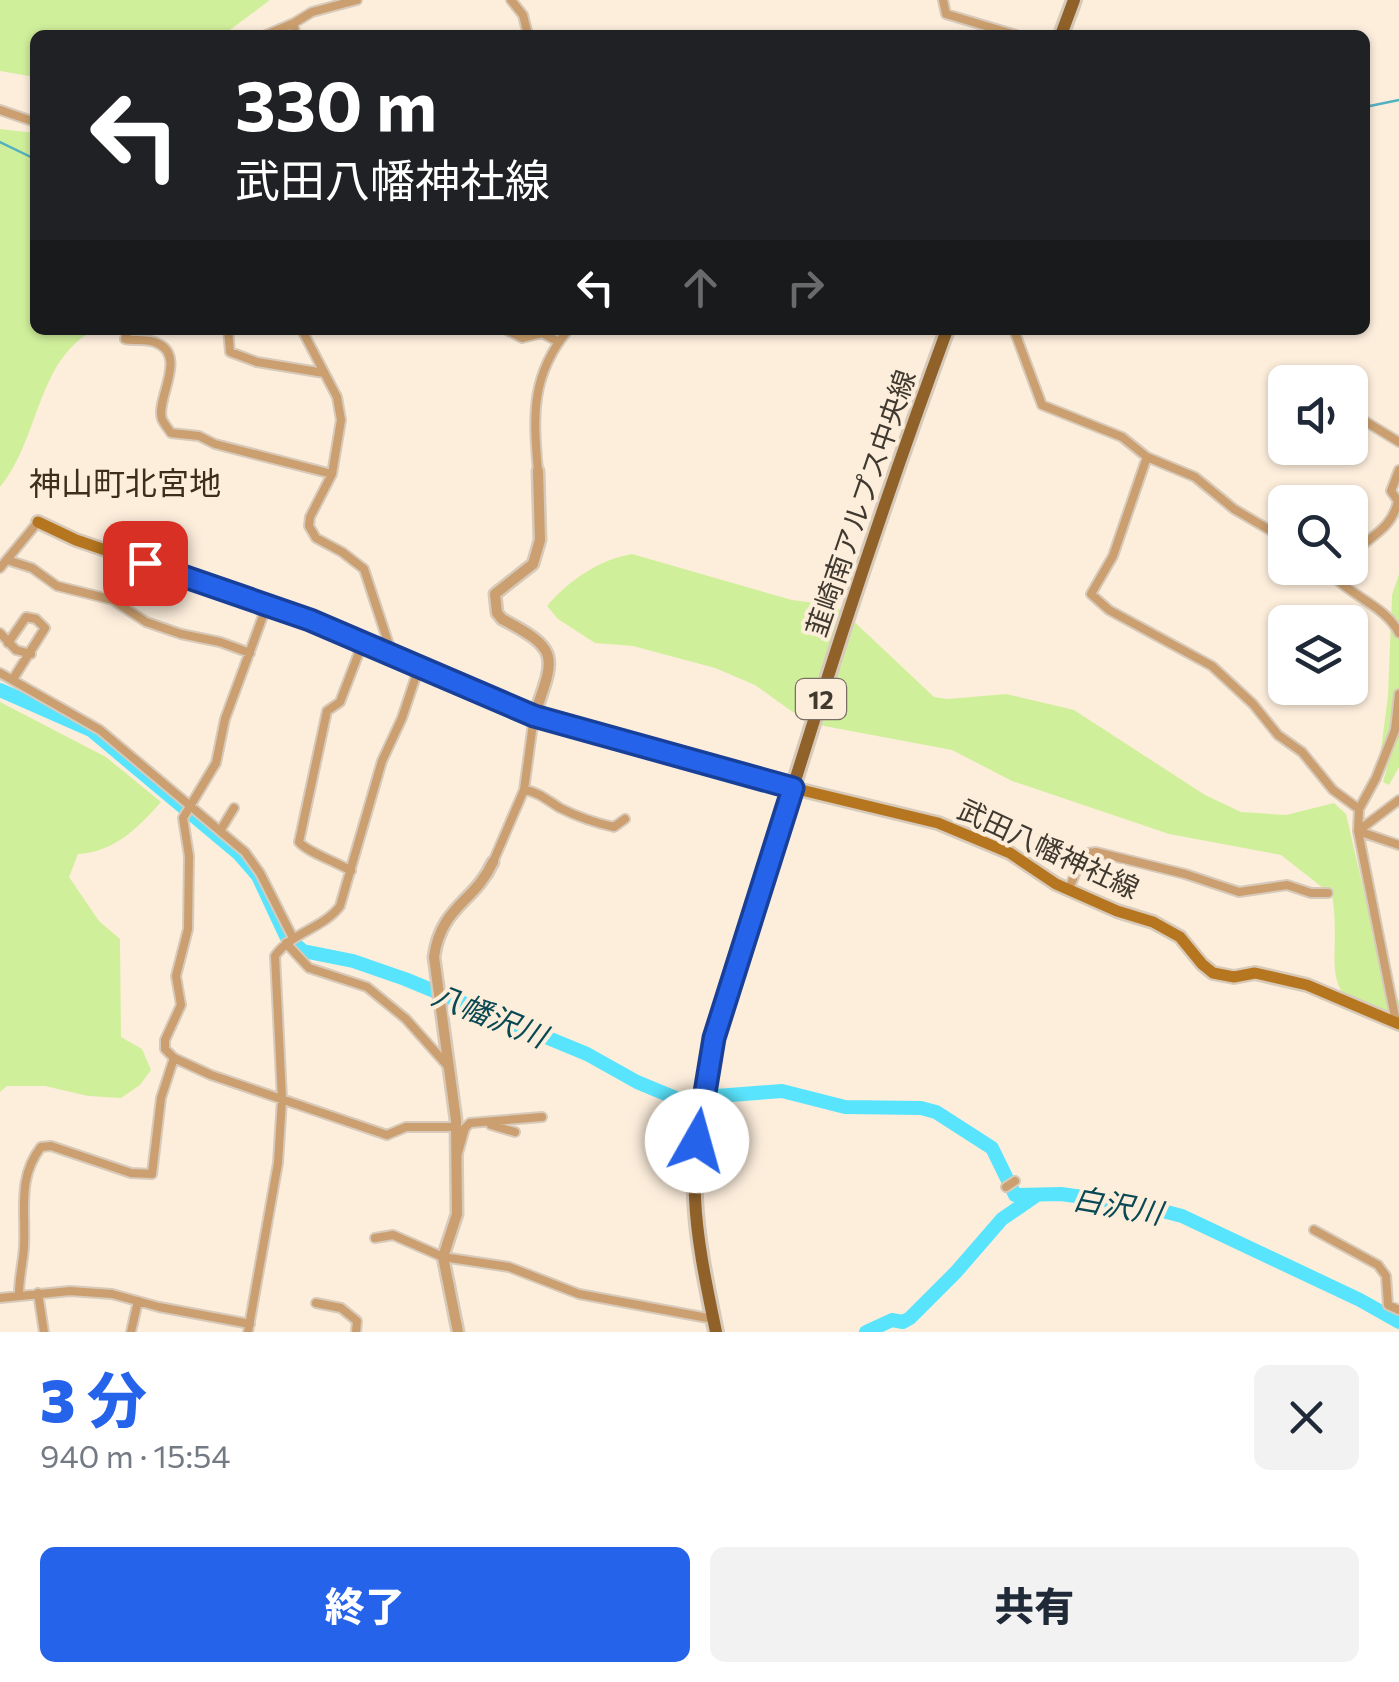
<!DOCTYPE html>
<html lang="ja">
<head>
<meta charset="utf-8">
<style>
  body { margin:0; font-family:Commissioner,"Noto Sans JP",sans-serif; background:#f2f2f3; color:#1f2937; height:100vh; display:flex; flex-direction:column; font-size:38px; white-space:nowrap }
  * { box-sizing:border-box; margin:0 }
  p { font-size:32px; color:#747a83 }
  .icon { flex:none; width:55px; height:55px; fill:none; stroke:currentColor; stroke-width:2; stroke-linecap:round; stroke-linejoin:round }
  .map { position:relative; height:1332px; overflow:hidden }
  .details { display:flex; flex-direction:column; background:#fff; flex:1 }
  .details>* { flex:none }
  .top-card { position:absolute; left:30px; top:30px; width:1340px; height:305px; border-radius:15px; box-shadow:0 2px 8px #0004; background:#202124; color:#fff; overflow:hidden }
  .fabs { position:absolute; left:1268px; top:365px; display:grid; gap:20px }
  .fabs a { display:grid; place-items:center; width:100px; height:100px; border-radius:15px; background:#fff; box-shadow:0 2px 8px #0004; font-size:50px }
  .pin { position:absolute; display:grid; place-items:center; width:85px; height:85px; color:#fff; margin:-42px; border-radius:20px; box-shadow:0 5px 15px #0006 }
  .me { position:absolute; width:110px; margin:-55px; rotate:7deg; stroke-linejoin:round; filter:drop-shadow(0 0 8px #0008) }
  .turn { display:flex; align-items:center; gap:35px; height:210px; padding:0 40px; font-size:45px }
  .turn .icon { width:130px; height:130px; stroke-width:2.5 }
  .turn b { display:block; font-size:70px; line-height:85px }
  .lanes { display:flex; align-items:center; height:95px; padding:0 40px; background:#0003; justify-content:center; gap:50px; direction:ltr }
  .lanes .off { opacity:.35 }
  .round { display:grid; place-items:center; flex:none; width:105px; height:105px; border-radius:15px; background:#f2f2f3 }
  .headline { display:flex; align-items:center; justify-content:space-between; height:170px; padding:0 40px }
  h1 { font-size:60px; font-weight:800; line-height:75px; color:#2563eb }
  .primary-button { display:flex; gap:20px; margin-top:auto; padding:20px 40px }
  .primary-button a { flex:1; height:115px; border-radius:15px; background:#2563eb; color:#fff; font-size:40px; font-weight:800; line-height:115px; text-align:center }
  .primary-button a+a { background:#f2f2f3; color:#1f2937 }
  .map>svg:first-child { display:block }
</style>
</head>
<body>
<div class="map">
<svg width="1399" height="1332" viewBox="0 0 1399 1332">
  <rect width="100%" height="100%" fill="#fdeedc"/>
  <!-- green -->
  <path fill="#d0ef9b" d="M0,0H270L223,35H35V77L0,71Z
    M0,129L35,133V330H94C36,361 40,439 0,487Z
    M632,554L792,600L832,605L846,614L934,697L948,699L1006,694L1074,710L1205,795L1241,812L1286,815L1334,803L1346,814L1368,909L1399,1002V1025C1308,997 1344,966 1332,895L1281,855L1169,834L1012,781L952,750L808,723L755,685L715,668L633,646L595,643L558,619L547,606C568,581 600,559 632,554Z
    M1399,574V767L1389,785L1383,782L1389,760L1381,749L1388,696L1392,595Z
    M0,702L106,757L161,802C137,829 114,852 78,854L69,877L99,921L120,939L121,1037L142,1049L151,1070L140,1085L121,1098L88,1096L45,1086H7L0,1092Z"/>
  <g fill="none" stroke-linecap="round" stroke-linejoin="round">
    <!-- stream -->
    <path stroke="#52b1c0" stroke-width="2.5" d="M501,35H511
      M539,35H558
      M635,35H668
      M1365,107L1399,100
      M0,142L35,159"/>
    <!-- river -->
    <path stroke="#59e4fd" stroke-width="14" d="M0,690L91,730L239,854L258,876L286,936L303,951L353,961L405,979L587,1054L637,1082L678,1099L782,1091L845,1107L921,1108L936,1112L992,1148L1015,1195L1061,1194L1140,1205L1182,1216L1360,1300L1399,1322
      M866,1332L892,1320L903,1322L910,1318L956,1272L1002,1219L1037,1195"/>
    <defs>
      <path id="minor" d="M511,0L523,15L528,35
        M943,0L946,14L1016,35
        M266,35L294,23
        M295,35L294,23L312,12L357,0
        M0,110L35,122
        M128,330L125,339C135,341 148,339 157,343C188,356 155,400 162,419C164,424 168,428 171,433L199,436L215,444L332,474
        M228,330L230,352L257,362L324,373
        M302,330L337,397L341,420L332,474L310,517L309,526L316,538L342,552L364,569L392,654
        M507,330L522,338L542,333L559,342
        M1014,330L1042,405L1122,437L1147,457L1195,477L1234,509L1285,539
        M1350,412L1399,442
        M1147,457L1113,556L1091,594L1109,610L1212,666L1253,704L1278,735L1302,752L1333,790L1359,809
        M538,471C533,415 531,375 568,330
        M1350,556C1368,537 1392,530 1398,501L1391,491L1399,470
        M7,560L32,568L57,586L113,600L146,622L181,634L220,642L250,653
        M0,568L38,522
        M1327,568C1345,595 1385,604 1399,633
        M0,633L16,650L31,654
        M8,643L26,617L36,619L45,628L13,679
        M0,673L100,730L245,852L260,873L293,938
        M524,790C539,792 547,800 560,808C576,816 596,823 614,827L625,819
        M220,831L234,808
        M1358,831L1399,800
        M1358,831L1399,845
        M493,862L524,790L534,716
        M351,871C337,862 307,852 299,842L327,711L340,702L363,642
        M1069,889L1081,859L1088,853L1096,852L1185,874L1239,892L1287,885L1311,893H1328
        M286,943L309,968L367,987L406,1019L446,1064
        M1396,1022L1358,831L1359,809L1376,778L1395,730L1399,694
        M174,1058L211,1075L387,1135L406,1127H456
        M491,1125L515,1132
        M458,1153L465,1128L470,1123L542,1117
        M1006,1187L1015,1181
        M1314,1230L1378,1265L1386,1276L1388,1305L1399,1310
        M375,1238L393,1235L443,1257L509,1267L579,1294L713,1319
        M38,1293L44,1332
        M19,1294C19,1277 23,1263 24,1247C26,1210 17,1178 41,1147L51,1146L131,1173L152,1174L161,1098L174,1058L165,1049V1040L181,1005L176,976L188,929L189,856L183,818L216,763L225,719L267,605
        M0,1298L70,1291L112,1294L159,1307L250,1324
        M316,1303L341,1308L357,1321L356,1332
        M131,1332L138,1301
        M248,1332L278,1163L282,1099L275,956C292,932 324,928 340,906L382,761L402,718L419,667"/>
      <path id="tertiary" d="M534,716C555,656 561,650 502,619L497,613L495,594L533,564L540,540L538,471
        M458,1332L443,1257L457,1214L456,1120L434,957C441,906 474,903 493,862"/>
      <path id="secondary" d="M38,522L76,540L310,620L534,716L793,788L938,823L1010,853L1056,884L1117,911L1153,922L1180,937L1202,964L1213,973L1234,977L1255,973L1307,985L1399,1024"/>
      <path id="primary" d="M1061,35L1074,0
        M716,1332C707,1288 697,1243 695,1198C689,1057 754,913 795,781C842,629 892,479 947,330"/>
    </defs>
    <!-- minor casing -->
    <use href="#minor" stroke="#d7caba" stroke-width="12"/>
    <!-- tertiary casing -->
    <use href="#tertiary" stroke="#d7caba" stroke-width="15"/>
    <!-- secondary casing -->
    <use href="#secondary" stroke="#d7caba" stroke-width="16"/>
    <!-- primary casing -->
    <use href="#primary" stroke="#d7caba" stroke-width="18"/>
    <!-- minor -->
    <use href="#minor" stroke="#cb9f6f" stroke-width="8"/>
    <!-- tertiary -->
    <use href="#tertiary" stroke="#cb9f6f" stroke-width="10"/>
    <!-- secondary -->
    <use href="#secondary" stroke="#b6761f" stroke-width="11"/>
    <!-- primary -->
    <use href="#primary" stroke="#90622a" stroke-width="12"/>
  </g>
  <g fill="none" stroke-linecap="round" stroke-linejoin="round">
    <defs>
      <path id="route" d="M145,563L310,620L534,716L793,788L714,1038L697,1141"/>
    </defs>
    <!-- route casing -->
    <use href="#route" stroke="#184099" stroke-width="25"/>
    <!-- route -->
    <use href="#route" stroke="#2563eb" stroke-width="18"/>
  </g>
  <g text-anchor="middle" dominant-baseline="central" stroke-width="8" stroke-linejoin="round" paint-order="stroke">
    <!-- shield labels -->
    <rect fill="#fdeedc" stroke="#796f64" stroke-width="2.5" x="796" y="679" width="50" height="40" rx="8"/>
    <g font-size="25" font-weight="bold" fill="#403930">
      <text x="821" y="699">12</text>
    </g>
    <!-- street labels -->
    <g font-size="28" fill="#403930" stroke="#fdeedc">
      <text transform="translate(860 503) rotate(-71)">韮崎南アルプス中央線</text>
      <text transform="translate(1049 848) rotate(25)">武田八幡神社線</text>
    </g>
    <!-- water labels -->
    <g font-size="30" font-style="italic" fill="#094953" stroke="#fdeedc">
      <text transform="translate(490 1014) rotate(22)">八幡沢川</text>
      <text transform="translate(1118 1204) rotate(10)">白沢川</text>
    </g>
    <!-- quarter labels -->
    <g font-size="32" fill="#3c2e1b" stroke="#fdeedc">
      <text x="125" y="482">神山町北宮地</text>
    </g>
  </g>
</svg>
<div class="fabs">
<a><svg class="icon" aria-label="sound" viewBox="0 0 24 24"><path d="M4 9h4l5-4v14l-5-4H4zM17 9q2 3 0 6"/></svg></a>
<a><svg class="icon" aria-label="search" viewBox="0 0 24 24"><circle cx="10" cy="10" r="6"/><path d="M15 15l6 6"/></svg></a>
<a><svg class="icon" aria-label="layers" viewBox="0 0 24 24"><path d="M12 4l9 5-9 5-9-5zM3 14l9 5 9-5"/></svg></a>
</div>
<div class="pin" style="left:145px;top:563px;background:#d93025"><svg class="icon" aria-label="arrive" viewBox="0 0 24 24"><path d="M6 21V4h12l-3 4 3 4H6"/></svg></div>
<svg class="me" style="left:697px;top:1141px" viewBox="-20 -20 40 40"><circle r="19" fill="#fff"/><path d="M0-13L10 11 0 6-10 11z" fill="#2563eb"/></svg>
<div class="top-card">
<div class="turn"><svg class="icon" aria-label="left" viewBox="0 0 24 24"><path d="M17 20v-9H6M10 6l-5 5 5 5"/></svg><div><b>330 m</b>武田八幡神社線</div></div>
<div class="lanes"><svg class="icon" aria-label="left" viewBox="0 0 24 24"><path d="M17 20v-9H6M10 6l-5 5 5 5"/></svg><svg class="icon off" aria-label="ahead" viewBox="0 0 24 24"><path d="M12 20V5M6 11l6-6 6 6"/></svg><svg class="icon off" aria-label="right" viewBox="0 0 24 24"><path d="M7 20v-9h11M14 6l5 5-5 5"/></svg></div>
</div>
</div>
<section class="details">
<div class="headline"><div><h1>3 分</h1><p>940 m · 15:54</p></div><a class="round"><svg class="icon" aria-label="close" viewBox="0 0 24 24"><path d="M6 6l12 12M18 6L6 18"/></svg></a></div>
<div class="primary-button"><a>終了</a><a>共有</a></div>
</section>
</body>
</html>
